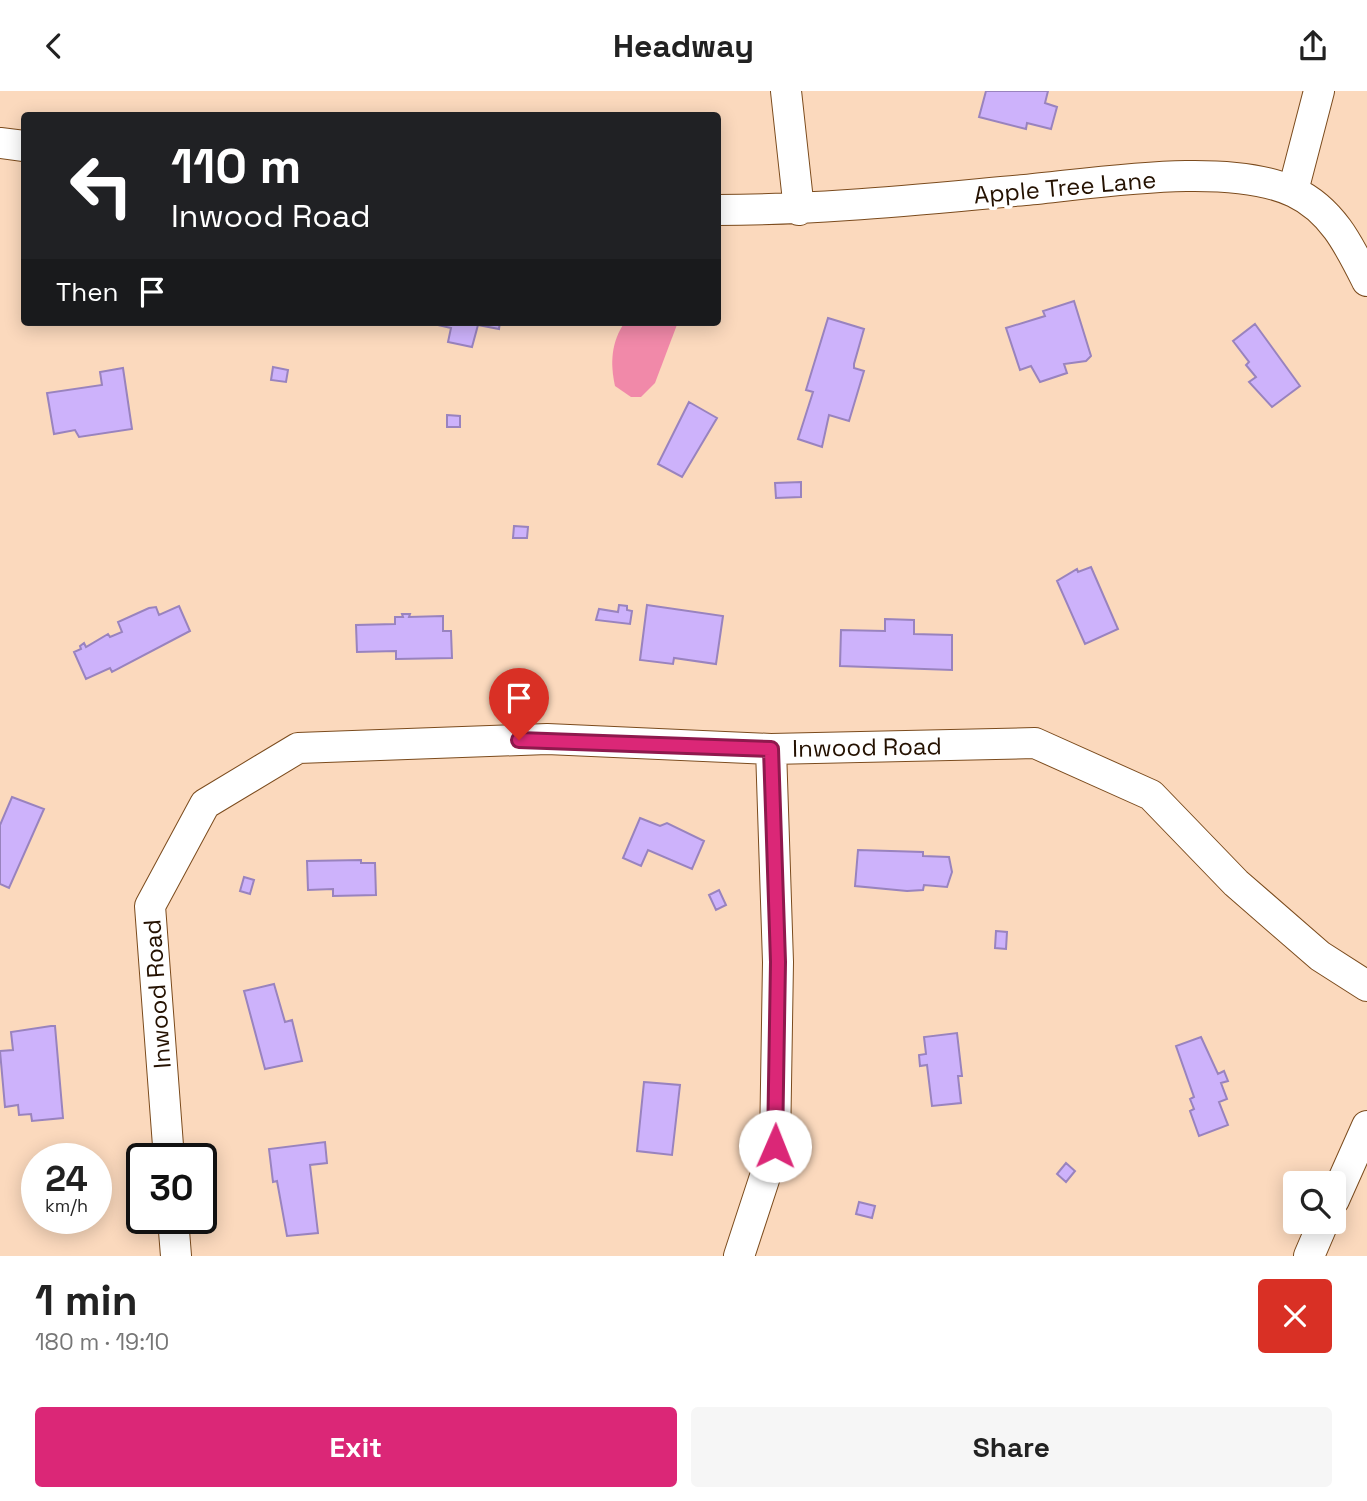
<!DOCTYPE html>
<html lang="en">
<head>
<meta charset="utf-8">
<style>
  body { margin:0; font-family:"Space Grotesk",sans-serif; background:#f6f6f6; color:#222; height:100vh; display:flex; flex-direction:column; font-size:26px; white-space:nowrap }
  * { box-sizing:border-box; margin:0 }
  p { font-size:23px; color:#767676 }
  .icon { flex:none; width:38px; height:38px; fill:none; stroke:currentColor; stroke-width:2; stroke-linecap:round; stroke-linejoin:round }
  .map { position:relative; height:1165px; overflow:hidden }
  .panel { display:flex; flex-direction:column; background:#fff; flex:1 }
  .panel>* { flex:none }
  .banner { position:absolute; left:21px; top:21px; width:700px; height:214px; border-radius:7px; box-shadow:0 4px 18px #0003; background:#202124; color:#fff; overflow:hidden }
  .tools { position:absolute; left:1283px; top:1080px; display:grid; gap:14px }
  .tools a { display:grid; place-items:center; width:63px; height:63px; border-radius:7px; background:#fff; box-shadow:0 4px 18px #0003; font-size:35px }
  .speed { position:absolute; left:21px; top:1052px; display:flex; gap:14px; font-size:35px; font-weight:700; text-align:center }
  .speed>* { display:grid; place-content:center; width:91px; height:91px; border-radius:50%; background:#fff; box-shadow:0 4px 18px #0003; line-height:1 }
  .speed small { font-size:18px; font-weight:400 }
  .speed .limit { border:4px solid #111; border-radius:10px; background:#fff; color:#111 }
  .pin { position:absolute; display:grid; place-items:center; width:60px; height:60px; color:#fff; margin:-72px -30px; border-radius:50% 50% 50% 0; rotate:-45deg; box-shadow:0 0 7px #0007 }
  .pin .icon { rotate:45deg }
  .me { position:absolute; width:77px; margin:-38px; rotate:1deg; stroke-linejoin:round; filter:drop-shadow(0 0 5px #0008) }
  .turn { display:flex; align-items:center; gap:24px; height:147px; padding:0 35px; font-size:32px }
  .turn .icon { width:91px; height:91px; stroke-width:2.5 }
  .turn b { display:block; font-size:49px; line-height:60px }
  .then { display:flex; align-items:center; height:66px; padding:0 35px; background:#0003; gap:14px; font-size:26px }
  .round { display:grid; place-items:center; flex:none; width:74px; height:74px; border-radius:7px; background:#f6f6f6 }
  .head { display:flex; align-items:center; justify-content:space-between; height:119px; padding:0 35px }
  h1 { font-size:42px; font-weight:700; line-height:52px }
  .action { display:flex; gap:14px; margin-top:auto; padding:14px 35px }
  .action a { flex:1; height:80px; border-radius:7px; background:#db2777; color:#fff; font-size:28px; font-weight:700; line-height:80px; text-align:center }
  .action a+a { background:#f6f6f6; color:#222 }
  header { display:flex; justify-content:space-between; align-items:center; height:91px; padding:0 35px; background:#fff; font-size:32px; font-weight:700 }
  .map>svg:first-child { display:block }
</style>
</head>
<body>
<header><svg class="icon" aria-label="back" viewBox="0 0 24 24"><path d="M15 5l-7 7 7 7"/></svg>Headway<svg class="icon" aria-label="share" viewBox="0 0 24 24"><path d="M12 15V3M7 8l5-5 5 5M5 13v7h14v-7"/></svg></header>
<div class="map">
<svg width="1367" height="1165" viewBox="0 0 1367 1165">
  <rect width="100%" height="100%" fill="#fbd9bd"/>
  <!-- water -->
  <path fill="#f189a9" d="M625,231H678L655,292L641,306H631L615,295C610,272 611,251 625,231Z"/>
  <!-- building -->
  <path fill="#cdb2fb" stroke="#9983be" stroke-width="2" d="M986,0H1048L1045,12L1057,16L1051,38L1027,32L1026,38L979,26Z
    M1074,210L1091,265L1086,270L1064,273L1067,282L1040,291L1031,275L1020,279L1006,237L1045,225L1043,220Z
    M828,227L864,238L854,273V277L864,280L849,330L829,324L822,356L798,348L813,301L806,299Z
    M425,231H500L499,238L478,234L472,256L448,251L451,237Z
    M1255,233L1300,295L1272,316L1249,291L1256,286L1246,274L1249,271L1233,250Z
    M273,276L288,279L286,291L271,289Z
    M123,277L132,338L79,346L75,339L54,343L47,302L102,294L100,281Z
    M689,311L717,327L682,386L658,373Z
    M447,324L460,325V336H447Z
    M801,391V406L776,407L775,392Z
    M514,435L528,436L527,447H513Z
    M1091,476L1118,538L1085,553L1057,490L1077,478L1078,481Z
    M619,514L627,515V519L632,520L630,533L596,529L599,518L618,521Z
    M647,514L723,525L716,573L674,567L673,573L640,569Z
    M179,515L190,540L112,581L110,577L86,588L74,561L81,558L80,555L84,552L86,556L108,543L110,546L122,541L118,531L149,517L156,516L159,524Z
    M402,523H410L409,526L443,525V540H451L452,567L396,568V560L357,561L356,534L395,533V526H403Z
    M885,528L914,529V543L952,544V579L840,575L841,539L885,540Z
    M12,706L44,718L9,797L0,793V734Z
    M640,727L660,735L667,732L704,750L692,778L648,759L641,775L623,767Z
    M858,759L923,761V765L949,766L952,781L947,796L924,794L923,799L907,800L855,795Z
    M361,769V772H375L376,804L333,805V798L308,799L307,770Z
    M244,786L254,789L250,803L240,800Z
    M719,799L726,814L716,819L709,804Z
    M996,840L1007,841L1006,858L995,857Z
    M274,893L285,931L292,929L302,970L265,978L244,900Z
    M51,935H55L63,1027L32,1030L31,1023L19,1024L18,1014L5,1016L0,960L13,959L11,941Z
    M957,942L962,985H958L961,1012L932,1015L927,974L920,975L919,964L926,963L924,946Z
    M1201,946L1218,983L1224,980L1228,990L1221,992L1227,1008L1219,1011L1228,1034L1199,1045L1190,1020L1194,1018L1190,1008L1194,1006L1176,955Z
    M644,991L680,994L672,1064L637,1060Z
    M325,1051L327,1072L310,1074L318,1142L287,1145L277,1090L273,1091L269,1058Z
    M1066,1072L1075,1080L1066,1091L1057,1083Z
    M859,1111L875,1115L872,1127L856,1123Z"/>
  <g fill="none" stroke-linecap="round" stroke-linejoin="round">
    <defs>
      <path id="minor" d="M786,0L799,119
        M0,52L24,55
        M1293,100L1319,0
        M718,119C821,119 923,108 1025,99C1099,92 1228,70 1294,101C1332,119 1349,154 1367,190
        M169,1068L150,815L205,713L298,657L547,648L771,658L1035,652L1151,704L1236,792L1320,865L1367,895
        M1334,1109L1367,1035
        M173,1127L176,1165
        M739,1165L775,1055L778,871L771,658
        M1309,1165L1324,1130"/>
    </defs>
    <!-- minor casing -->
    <use href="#minor" stroke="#7b4b1d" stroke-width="32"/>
    <!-- minor -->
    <use href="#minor" stroke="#fff" stroke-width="30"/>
  </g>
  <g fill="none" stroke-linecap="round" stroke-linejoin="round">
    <defs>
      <path id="route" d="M519,649L771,658L778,871L775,1055"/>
    </defs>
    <!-- route casing -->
    <use href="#route" stroke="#8e194d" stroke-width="18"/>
    <!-- route -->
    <use href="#route" stroke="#db2777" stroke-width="12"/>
  </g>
  <g text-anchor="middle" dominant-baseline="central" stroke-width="7" stroke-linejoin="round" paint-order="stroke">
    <!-- street labels -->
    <g font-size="24" fill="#241101" stroke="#fff">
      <text transform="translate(1065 96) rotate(-5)">Apple Tree Lane</text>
      <text transform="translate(867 656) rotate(-1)">Inwood Road</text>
      <text transform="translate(157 903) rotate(-94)">Inwood Road</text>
    </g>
  </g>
</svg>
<div class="tools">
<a><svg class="icon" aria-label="search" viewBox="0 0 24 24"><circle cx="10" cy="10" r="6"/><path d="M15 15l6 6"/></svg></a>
</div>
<div class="speed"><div>24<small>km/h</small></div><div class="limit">30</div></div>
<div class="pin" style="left:519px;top:649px;background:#d93025"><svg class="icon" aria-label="arrive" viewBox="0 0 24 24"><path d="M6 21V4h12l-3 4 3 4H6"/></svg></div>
<svg class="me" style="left:775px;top:1055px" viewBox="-20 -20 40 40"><circle r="19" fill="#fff"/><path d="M0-13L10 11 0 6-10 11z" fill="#db2777"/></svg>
<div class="banner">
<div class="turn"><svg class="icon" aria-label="left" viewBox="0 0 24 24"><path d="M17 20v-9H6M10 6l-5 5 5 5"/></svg><div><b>110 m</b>Inwood Road</div></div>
<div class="then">Then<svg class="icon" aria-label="arrive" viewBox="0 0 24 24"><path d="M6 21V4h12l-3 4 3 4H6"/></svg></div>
</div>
</div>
<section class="panel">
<div class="head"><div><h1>1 min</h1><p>180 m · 19:10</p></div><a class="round" style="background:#d93025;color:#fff"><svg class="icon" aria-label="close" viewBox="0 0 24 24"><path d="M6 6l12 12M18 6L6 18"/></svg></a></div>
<div class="action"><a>Exit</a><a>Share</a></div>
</section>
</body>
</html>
